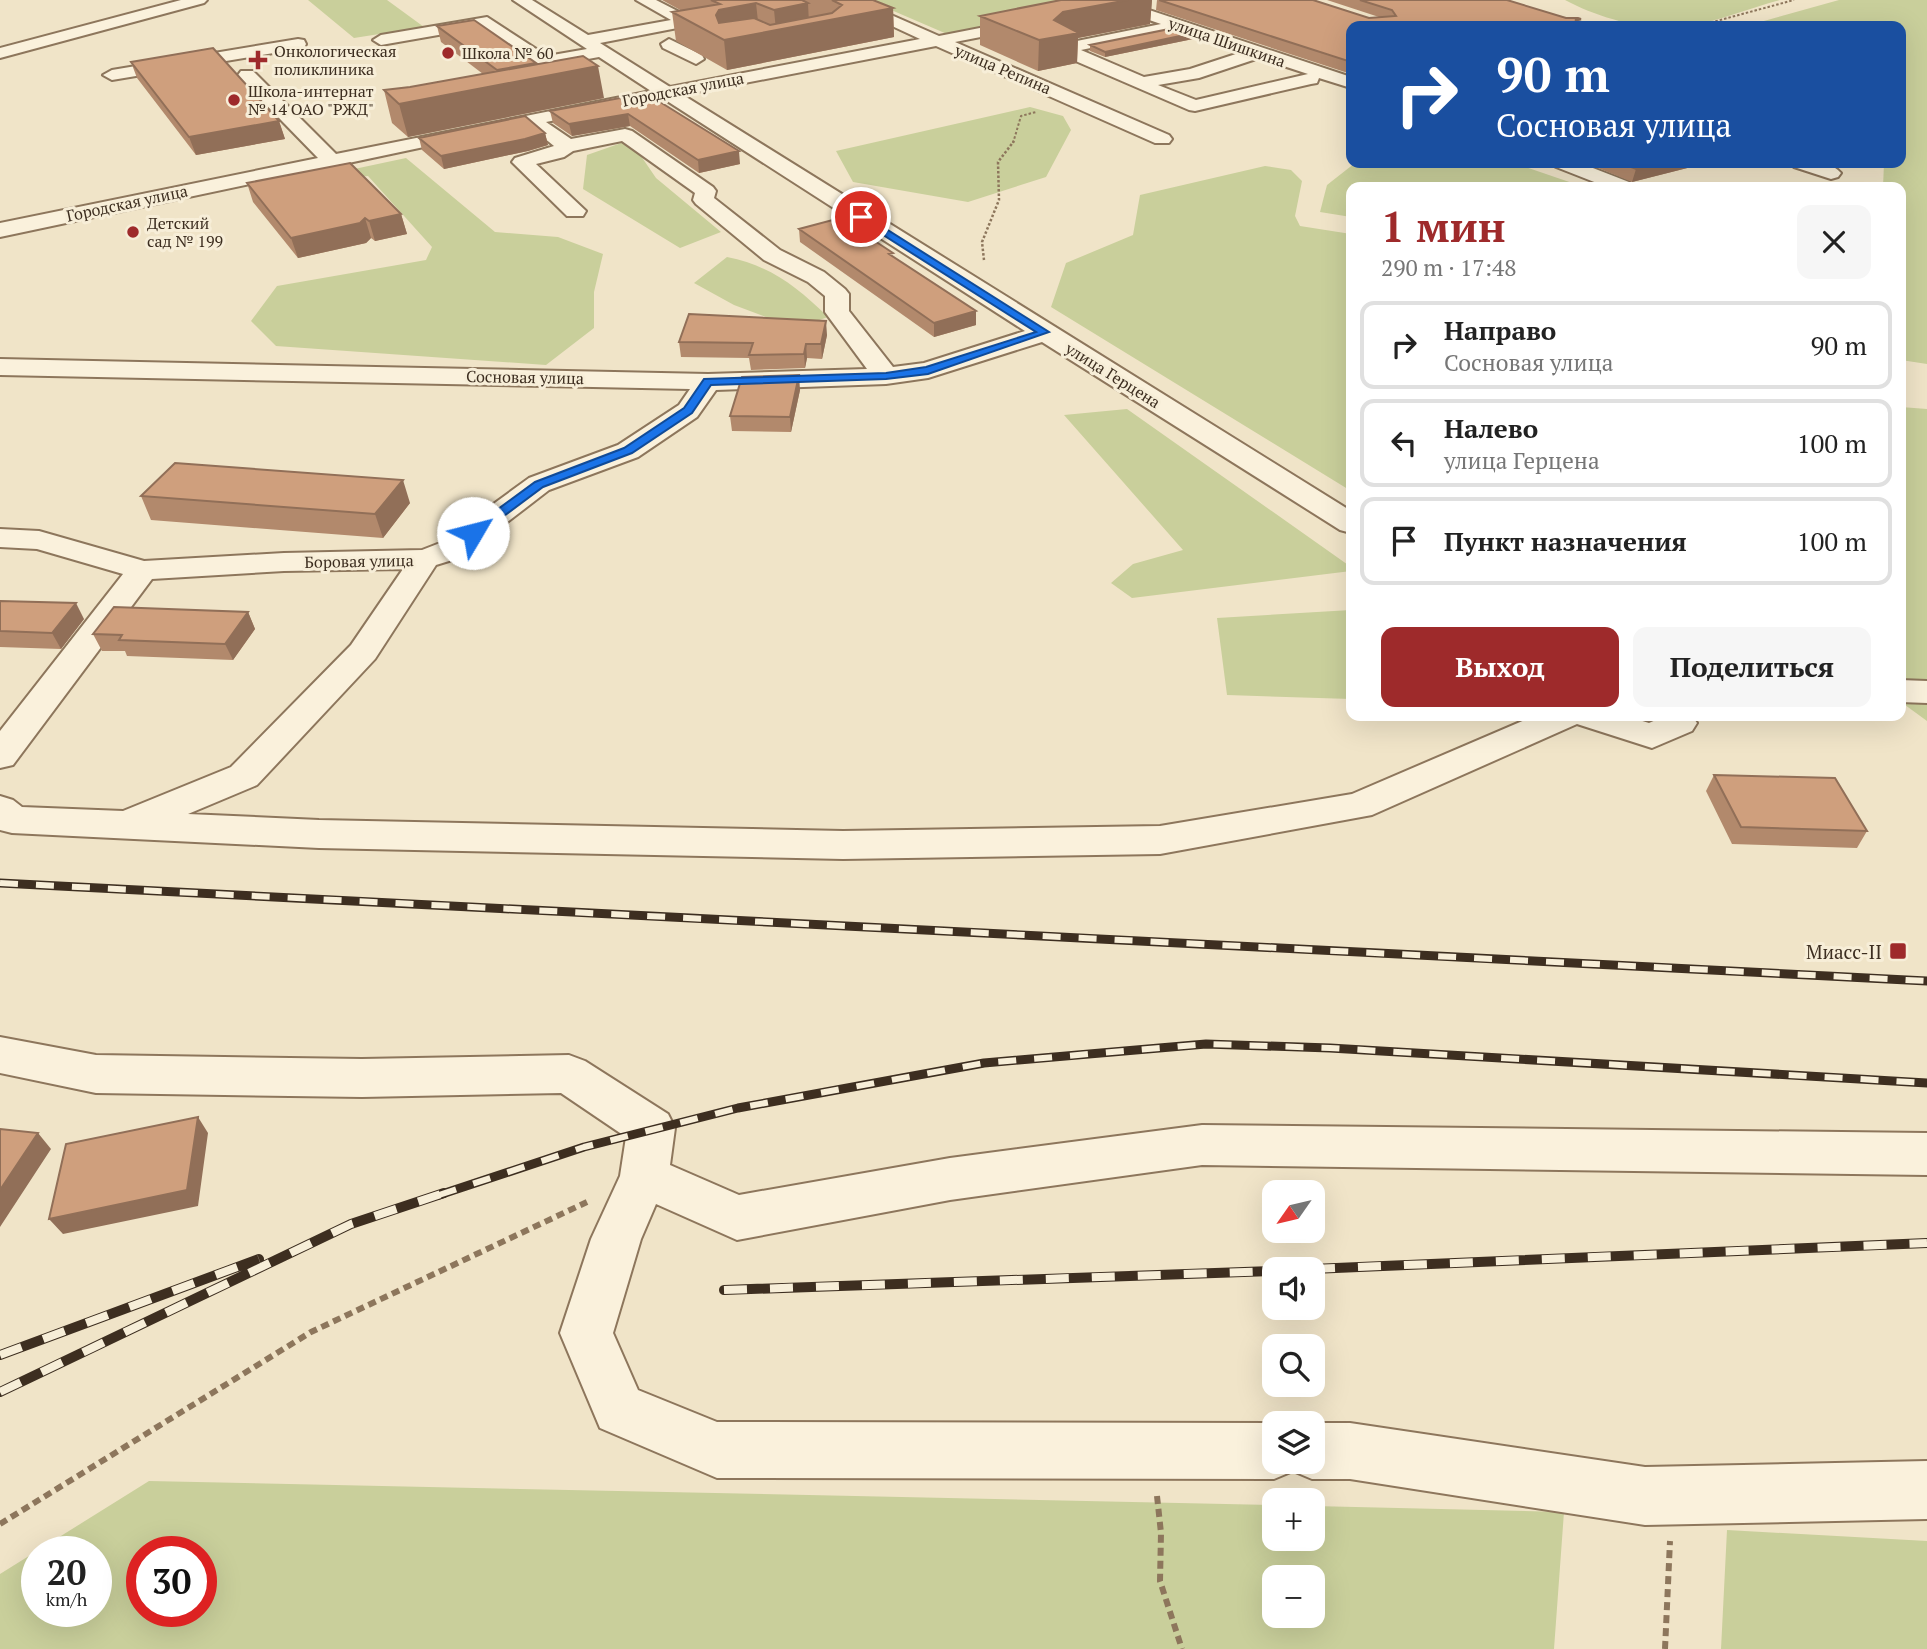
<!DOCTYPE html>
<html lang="ru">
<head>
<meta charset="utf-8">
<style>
  body { margin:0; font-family:"PT Serif",serif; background:#f6f6f6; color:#222; height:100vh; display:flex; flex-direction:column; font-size:26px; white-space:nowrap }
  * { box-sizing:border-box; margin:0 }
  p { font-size:23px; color:#767676 }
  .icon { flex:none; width:38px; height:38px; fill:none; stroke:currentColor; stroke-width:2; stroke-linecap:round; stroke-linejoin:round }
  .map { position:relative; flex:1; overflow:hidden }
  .panel { position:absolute; left:1346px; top:182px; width:560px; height:539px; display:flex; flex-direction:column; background:#fff; border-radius:14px; box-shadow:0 7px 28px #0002 }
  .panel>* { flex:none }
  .banner { position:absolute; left:1346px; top:21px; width:560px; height:147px; border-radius:14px; box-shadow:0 7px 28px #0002; background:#1a4fa0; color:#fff; overflow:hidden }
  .needle { width:46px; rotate:236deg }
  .tools { position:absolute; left:1262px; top:1180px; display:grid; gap:14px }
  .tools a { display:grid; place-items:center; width:63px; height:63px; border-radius:14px; background:#fff; box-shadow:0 7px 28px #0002; font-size:35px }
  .speed { position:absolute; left:21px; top:1536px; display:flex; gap:14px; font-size:35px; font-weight:700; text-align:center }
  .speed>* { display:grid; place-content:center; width:91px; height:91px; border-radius:50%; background:#fff; box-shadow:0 7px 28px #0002; line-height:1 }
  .speed small { font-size:18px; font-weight:400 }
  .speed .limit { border:10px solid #d22; background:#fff; color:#111 }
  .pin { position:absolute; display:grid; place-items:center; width:60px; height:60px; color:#fff; margin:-30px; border:4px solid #fff; border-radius:50%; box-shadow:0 2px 7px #0007 }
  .me { position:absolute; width:77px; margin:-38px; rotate:53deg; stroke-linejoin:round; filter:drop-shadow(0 0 5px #0008) }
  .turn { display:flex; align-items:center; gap:24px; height:147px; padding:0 35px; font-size:32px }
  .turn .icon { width:91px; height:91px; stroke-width:2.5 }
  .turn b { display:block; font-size:49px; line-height:60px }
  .round { display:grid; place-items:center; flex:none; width:74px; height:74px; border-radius:14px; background:#f6f6f6 }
  .head { display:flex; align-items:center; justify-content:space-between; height:119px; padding:0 35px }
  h1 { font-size:42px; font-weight:700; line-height:52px; color:#9e2a2b }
  .cta { display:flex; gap:14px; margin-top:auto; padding:14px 35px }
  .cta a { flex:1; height:80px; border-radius:14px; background:#9e2a2b; color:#fff; font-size:28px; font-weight:700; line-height:80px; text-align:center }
  .cta a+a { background:#f6f6f6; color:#222 }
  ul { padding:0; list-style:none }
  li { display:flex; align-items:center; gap:21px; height:88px; margin:0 14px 10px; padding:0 21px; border:4px solid #e0e0e0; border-radius:14px }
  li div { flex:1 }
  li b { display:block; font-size:26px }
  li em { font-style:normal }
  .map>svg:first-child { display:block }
</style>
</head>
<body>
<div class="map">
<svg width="1927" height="1649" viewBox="0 0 1927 1649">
  <rect width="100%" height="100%" fill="#f0e4c8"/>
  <!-- green -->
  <path fill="#c9cf9b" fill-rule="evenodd" d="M308,0H387L424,27L354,38Z
    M868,0H1089L1104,6L947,34Z
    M1565,0H1780C1749,8 1717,22 1686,26C1646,32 1599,18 1565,0Z
    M1839,0H1927V364L1901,360L1900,187H1883L1884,163H1900V26H1746Z
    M1030,107L1063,116L1071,130L1046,177L968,202L853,182L836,151Z
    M630,140L656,178L721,232L680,248L583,189L587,155Z
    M406,158L495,232L558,237L603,254L594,292V328L546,365L276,346L251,321L277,286L426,260L432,247L368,176L279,185Z
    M1355,163H1514L1584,187H1351V217L1320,212L1327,185Z
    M1265,166L1291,170L1302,181L1295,216L1300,226L1351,234V491L1051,307L1066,263L1133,235L1140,195Z
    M727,257C771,266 796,286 828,317L796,328L734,305L694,283Z
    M1901,407L1927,409V721L1901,702Z
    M1127,409L1351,567V571L1132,598L1111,583L1133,564L1183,550L1064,415Z
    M1351,610V699L1227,695L1217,618Z
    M149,1481L1274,1505V1538H1312L1313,1506L1564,1512L1554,1649H0V1574ZM37,1552H96V1612H37ZM142,1552H201V1612H142ZM1274,1577H1312V1615H1274Z
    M1727,1530L1927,1541V1649H1721Z"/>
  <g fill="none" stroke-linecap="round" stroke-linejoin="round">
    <defs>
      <path id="minor" d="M181,0H207L204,3L0,58V48Z
        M513,0H532L588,35L671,20L636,0H656L693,19L695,22L693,25L600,43L670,87L920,39L836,0H857L939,36L1031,18L1037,20L1039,23L1037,26L955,42L1169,135L1172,139L1169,143H1155L936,46L683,95L1351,511V533L1340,530L1042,342L928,378L886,384L716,390L697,417L638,457L549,490L462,557L436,565L375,659L257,785L188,814L319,820L843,831L1160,826L1352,794L1534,716H1626L1649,723L1658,719L1656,716H1692L1697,723L1692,731L1652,748L1577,724L1372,815L1160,854L843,859L319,848L12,833L0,830V796L13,800L22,807L123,811L231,767L351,645L403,569L284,571L152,579L13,765L0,768V731L123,574L37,549L0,547V529L39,531L144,561L284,553L422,550L440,543L529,478L618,445L679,405L690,389L0,375V359L708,374L867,369L825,312V296L808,282L764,260L696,204L693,200L695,193L622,141L573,151L564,157L536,164L586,211L583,216H567L512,162L515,158L554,146L528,125L0,237V223L318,158L241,79L238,75L241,71H253L336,154L651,91L599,57L544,67L538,66L484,27L381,45L373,40L381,35L487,17L547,56L587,49ZM664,99L1025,331L924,363L893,367L849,311V294L845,289L824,272L780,250L714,198L716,191L713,187L632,131L625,129L571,139L546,122Z
        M1096,0H1119L1351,77V88L1319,78L1317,83L1311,84L1195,111L1189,110L1057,53L1055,49L1057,45L1161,24L1099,3ZM1169,27L1242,52L1190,69L1144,77L1081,50L1168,32ZM1259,58L1308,74L1196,100L1158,85L1199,78Z
        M298,39L304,40L306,44L304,48L112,80L103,75L112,70Z
        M669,39L702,55L704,59L696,64L663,48L661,44Z
        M1553,163H1580L1629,182L1632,186L1607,187L1556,167Z
        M1791,163C1807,162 1830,160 1841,173L1838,177L1831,179L1794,167Z
        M1900,680L1927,681V703L1900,702Z
        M0,1037L96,1055L362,1059L569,1055L585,1061L668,1114L675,1128L670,1165L739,1195L950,1158L1202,1125L1927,1133V1175L1202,1165L950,1200L737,1240L656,1204L641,1239L613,1333L638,1390L717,1422L1274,1423V1461H1312V1423H1350L1645,1467L1927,1461V1519L1645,1525L1350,1479H1312L1293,1471L1274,1479L717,1478L600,1428L560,1333L591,1239L620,1176L626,1137L561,1093L362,1097L96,1093L0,1073Z"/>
    </defs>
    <!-- minor casing -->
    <use href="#minor" stroke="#8d765c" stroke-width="4"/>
    <!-- path-far2 -->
    <path stroke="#8d765c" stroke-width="2" stroke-dasharray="2.5 2" stroke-linecap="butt" d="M1698,26L1794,0
      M320,56L359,49
      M1013,143L1021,116L1036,112"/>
    <!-- path-far1 -->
    <path stroke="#8d765c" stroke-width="2.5" stroke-dasharray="2.5 2" stroke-linecap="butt" d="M984,260L982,242L999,200L998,162L1014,141"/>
    <!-- path -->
    <path stroke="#8d765c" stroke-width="6" stroke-dasharray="8 5" stroke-linecap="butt" d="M1157,1496L1161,1533L1160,1581L1182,1649
      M0,1524L311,1332L587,1202
      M1665,1649L1670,1541"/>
    <!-- minor -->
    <use href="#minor" fill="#faf1dc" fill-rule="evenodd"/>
    <defs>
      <path id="rail-far1" d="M0,883L1927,981
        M439,1195L584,1147L738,1108L984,1063L1206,1044L1330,1048L1927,1083"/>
      <path id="rail" d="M1312,1269L1927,1243
        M724,1290L1274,1271
        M0,1355L259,1259
        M0,1392L351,1224L444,1193"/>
    </defs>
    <!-- rail-far1 casing -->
    <use href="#rail-far1" stroke="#3d2e20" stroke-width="9"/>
    <!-- rail casing -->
    <use href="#rail" stroke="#3d2e20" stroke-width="10"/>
    <!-- rail-far1 -->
    <use href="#rail-far1" stroke="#f7eed8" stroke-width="6" stroke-dasharray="18" stroke-linecap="butt"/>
    <!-- rail -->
    <use href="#rail" stroke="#f7eed8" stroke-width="8" stroke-dasharray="23" stroke-linecap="butt"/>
  </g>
  <!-- wall -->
  <path fill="#b2896c" d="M662,0H873L893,8L894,37L727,70L676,41L672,12L682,11Z
    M1061,0H1152L1150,24L1078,38L1077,63L1038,71L980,45V16Z
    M1157,0L1369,18L1379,17L1327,0H1507L1351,26V74L1156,10Z
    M437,26L536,64L604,98L408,137L392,123L384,90L410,87L483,74L441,42Z
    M1193,39L1105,57L1090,51V45Z
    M131,62L279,121L285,139L196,155L137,78Z
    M626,102L740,164L699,173L630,126L572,136L553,123L550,111Z
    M545,133L548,145L528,151L444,169L422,150L419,138Z
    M1586,163H1707L1632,182Z
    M247,183L401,214L407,234L375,241L371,238L366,243L298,258L253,202Z
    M799,229L893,257L976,311V325L934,337L800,242Z
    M827,335L822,359L807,358L805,368L751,370L749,358L681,357L679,342Z
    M800,390L791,432L732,431L730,416Z
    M141,496L410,503L383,538L151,520Z
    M0,601L84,619L61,649L0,647Z
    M248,612L255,629L233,660L127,656L125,651H102L93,634Z
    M1714,775L1867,831L1857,848L1732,844L1706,791Z"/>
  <!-- shaded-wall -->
  <path fill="#916f58" d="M1128,0H1152L1150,24L1078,38L1077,63L1038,71L1039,40L1054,20L1063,12Z
    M756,3L759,31L723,38L716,15L719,10Z
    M808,3L809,24L893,8L894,37L727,70L724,40L776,30L774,10Z
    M1194,33L1193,39L1105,57V52Z
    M536,63L539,77L598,66L604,98L408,137L399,104L500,85L497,70Z
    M628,114L630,126L572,136L569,124Z
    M279,121L285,139L196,155L189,137Z
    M545,133L548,145L528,151L444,169L441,156Z
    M739,151L740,164L699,173L698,160Z
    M1661,163H1707L1632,182L1636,169Z
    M401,214L407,234L375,241L369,221Z
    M365,218L371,238L366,243L298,258L291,238Z
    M976,311V325L934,337V323Z
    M826,321L827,335L822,359L821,344Z
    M806,344L807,358L805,368L804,354Z
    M799,375L800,390L791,432L790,417Z
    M403,480L410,503L383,538L375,514Z
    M76,603L84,619L61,649L52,633Z
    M248,612L255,629L233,660L225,644Z
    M198,1117L208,1133L198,1206L63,1234L49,1219Z
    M38,1133L51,1149L0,1227V1190Z"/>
  <!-- building -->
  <path fill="#cf9f7d" stroke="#916f58" stroke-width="2" d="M711,0H802L808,3L774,10L756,3L719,10L716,15L719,23L754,18L770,25L832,13L842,5L832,0H873L893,8L724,40L672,12L720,4Z
    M1061,0H1128L1063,12L1054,20L1079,33L1039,40L980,16Z
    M1159,0H1313L1369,18L1396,16L1392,10L1360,0H1507L1566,18H1578L1581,19L1575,20L1595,26H1351V62Z
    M474,20L536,63L497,70L437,26Z
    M1171,26L1194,33L1105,52L1090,45L1169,29Z
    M213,48L279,121L189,137L131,62Z
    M583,56L598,66L399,104L384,90L410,87Z
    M652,97L739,151L698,160L628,114L569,124L550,111L620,98L626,102Z
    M525,116L545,133L525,139L441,156L419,138Z
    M350,163L401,214L369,221L365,218L360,223L291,238L247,183Z
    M1621,163H1661L1636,169Z
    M840,218L893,253L889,254L976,311L934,323L799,229Z
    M689,314L826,321L821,344H806L804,354L749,355L753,343L679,342Z
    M799,375L790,417L730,416L742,377Z
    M175,463L403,480L375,514L141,496Z
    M0,601L76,603L52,633L0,631Z
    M114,607L248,612L225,644L119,640L122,635L93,634Z
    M1714,775L1835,778L1867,831L1741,827Z
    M198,1117L187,1190L49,1219L66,1144Z
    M0,1129L38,1133L0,1190Z"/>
  <!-- route -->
  <path fill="#1a73e8" stroke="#114b97" stroke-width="2" d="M858,215H864L1049,332L928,374L886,379L711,385L692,413L632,453L543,487L477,536H468V531L535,482L624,448L684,408L704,379L886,373L926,367L1036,332L858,219Z"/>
  <!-- markers -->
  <g fill="#9e2a2b" stroke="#f7eed8" stroke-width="2.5">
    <circle cx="448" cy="53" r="7"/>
    <path d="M254.5 49.5h7v7h7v7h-7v7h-7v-7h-7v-7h7z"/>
    <circle cx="234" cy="100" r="7"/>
    <circle cx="133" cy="232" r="7"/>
    <rect x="1889" y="942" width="18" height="18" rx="3.5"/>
  </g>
  <g text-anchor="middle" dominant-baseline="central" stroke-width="6" stroke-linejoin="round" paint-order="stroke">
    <!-- far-street labels -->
    <g font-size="16" fill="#3d2e20" stroke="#f7eed8">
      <text transform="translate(1227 42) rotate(19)">улица Шишкина</text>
      <text transform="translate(1003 69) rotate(23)">улица Репина</text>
      <text transform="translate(683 89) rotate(-11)">Городская улица</text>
      <text transform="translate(127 203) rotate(-12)">Городская улица</text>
      <text transform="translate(1113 375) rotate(32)">улица Герцена</text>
      <text transform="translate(525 377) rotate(1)">Сосновая улица</text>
      <text transform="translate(359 561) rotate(-1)">Боровая улица</text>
    </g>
    <!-- far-poi labels -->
    <g font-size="16" fill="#3d2e20" stroke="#f7eed8" text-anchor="start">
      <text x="274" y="51">Онкологическая<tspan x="274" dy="18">поликлиника</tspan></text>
      <text x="462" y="53">Школа № 60</text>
      <text x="248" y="91">Школа-интернат<tspan x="248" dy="18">№ 14 ОАО "РЖД"</tspan></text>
      <text x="147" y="223">Детский<tspan x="147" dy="18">сад № 199</tspan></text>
    </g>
    <!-- poi labels -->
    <g font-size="19" fill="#3d2e20" stroke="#f7eed8" text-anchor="end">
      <text x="1882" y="951">Миасс-II</text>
    </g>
  </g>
</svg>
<div class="tools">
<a><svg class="needle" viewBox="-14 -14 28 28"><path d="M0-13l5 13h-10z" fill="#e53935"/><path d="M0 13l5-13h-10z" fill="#767676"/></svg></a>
<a><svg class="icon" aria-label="sound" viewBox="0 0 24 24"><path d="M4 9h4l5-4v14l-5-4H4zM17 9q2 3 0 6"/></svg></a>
<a><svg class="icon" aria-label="search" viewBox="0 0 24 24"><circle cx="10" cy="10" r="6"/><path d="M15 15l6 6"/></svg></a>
<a><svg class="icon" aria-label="layers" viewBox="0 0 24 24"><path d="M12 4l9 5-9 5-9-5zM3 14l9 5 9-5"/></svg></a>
<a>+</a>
<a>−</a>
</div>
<div class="speed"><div>20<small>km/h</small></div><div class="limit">30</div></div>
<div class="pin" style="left:861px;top:217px;background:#d93025"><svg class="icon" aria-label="arrive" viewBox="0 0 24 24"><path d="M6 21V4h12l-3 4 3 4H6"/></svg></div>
<svg class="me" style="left:473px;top:533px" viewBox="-20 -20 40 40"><circle r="19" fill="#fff"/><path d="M0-13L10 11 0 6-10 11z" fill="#1a73e8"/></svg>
<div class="banner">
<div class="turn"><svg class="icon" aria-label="right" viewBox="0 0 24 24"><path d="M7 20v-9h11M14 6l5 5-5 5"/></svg><div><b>90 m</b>Сосновая улица</div></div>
</div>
<section class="panel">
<div class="head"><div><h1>1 мин</h1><p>290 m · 17:48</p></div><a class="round"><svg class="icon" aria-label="close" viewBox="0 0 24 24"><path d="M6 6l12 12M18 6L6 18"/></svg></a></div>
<ul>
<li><svg class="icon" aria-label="right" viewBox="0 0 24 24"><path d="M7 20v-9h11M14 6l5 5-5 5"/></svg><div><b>Направо</b><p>Сосновая улица</p></div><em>90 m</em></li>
<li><svg class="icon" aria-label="left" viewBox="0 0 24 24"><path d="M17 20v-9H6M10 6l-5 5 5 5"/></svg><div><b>Налево</b><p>улица Герцена</p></div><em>100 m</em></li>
<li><svg class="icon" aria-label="arrive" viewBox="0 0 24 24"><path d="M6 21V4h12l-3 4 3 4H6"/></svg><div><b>Пункт назначения</b></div><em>100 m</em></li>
</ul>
<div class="cta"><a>Выход</a><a>Поделиться</a></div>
</section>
</div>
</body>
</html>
